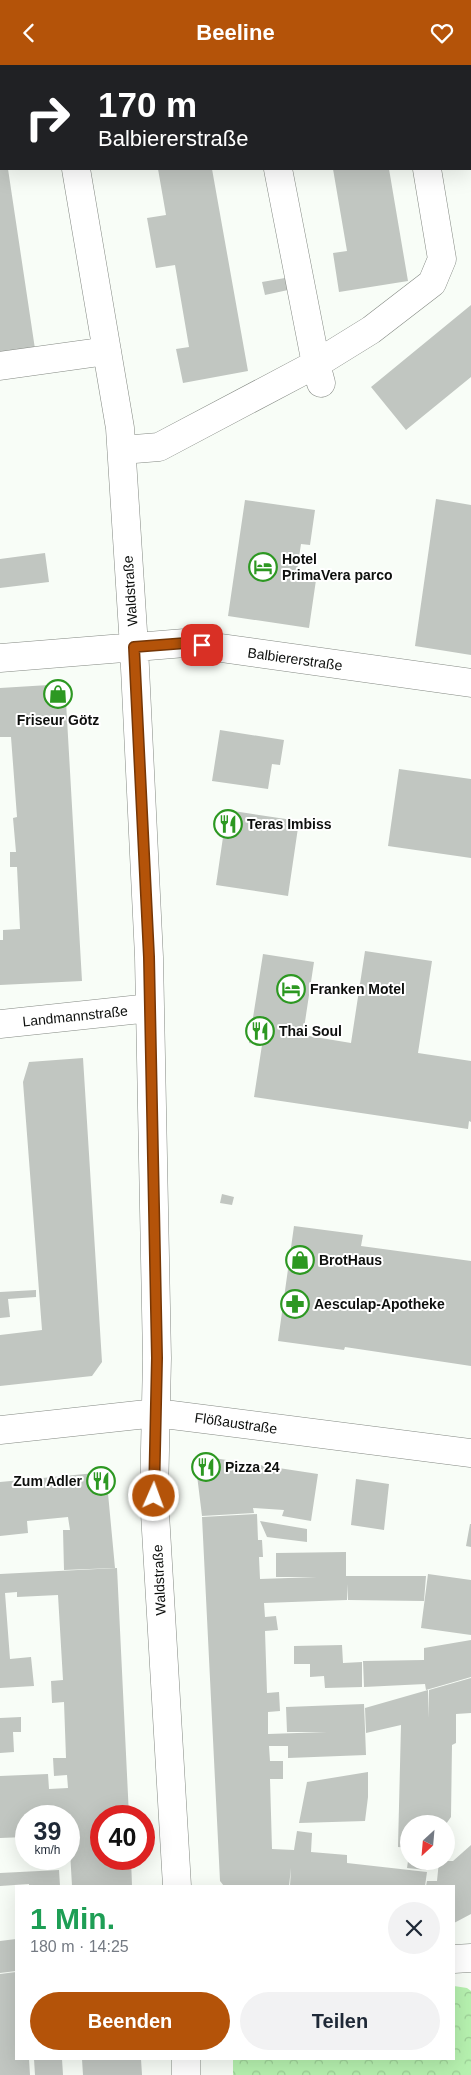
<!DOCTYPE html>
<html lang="de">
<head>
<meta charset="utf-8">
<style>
  body { margin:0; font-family:Arial,sans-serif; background:#f2f2f3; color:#1f2937; height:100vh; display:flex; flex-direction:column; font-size:19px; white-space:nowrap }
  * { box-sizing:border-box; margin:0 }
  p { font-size:16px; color:#747a83 }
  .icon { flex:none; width:28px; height:28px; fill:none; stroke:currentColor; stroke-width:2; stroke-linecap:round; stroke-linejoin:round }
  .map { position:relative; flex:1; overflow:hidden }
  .details { position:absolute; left:15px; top:1820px; width:440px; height:175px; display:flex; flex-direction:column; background:#fff; border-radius:0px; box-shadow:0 5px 20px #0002 }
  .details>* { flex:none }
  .guide { position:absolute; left:0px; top:0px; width:471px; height:105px; box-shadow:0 5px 20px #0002; background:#202124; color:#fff; overflow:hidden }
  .needle { width:32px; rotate:206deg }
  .fabs { position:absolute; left:400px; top:1750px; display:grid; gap:10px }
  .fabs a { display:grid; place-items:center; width:55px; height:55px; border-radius:50%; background:#fff; box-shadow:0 5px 20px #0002; font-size:25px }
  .speed { position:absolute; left:15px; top:1740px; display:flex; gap:10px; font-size:25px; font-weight:700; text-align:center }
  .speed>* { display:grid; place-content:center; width:65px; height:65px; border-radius:50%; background:#fff; box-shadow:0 5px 20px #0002; line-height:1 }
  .speed small { font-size:12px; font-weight:400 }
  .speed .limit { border:8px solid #d22; background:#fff; color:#111 }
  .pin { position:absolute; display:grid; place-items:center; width:42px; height:42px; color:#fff; margin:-21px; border-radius:10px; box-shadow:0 2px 8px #0006 }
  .me { position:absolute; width:55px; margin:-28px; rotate:2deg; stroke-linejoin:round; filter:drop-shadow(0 0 4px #0008) }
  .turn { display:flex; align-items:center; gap:18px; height:105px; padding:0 15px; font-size:22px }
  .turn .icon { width:65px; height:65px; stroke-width:2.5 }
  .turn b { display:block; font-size:35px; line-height:42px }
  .round { display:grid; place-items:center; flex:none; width:52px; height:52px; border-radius:26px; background:#f2f2f3 }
  .headline { display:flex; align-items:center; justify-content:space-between; height:85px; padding:0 15px }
  h1 { font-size:30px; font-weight:800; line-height:38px; color:#1e9e55 }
  .action { display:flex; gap:10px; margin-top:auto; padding:10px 15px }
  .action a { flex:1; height:58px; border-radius:30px; background:#b45309; color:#fff; font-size:20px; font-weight:800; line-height:58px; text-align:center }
  .action a+a { background:#f2f2f3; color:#1f2937 }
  header { display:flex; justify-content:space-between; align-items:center; height:65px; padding:0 15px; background:#b45309; color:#fff; font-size:22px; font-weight:800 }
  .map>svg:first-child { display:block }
</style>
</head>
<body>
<header><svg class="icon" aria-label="back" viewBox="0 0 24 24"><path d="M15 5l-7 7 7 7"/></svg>Beeline<svg class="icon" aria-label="heart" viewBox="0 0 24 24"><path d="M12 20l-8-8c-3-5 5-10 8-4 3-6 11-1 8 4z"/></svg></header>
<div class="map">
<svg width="471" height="2010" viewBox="0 0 471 2010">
  <defs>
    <pattern id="park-crowns" width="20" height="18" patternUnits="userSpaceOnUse" patternTransform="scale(1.25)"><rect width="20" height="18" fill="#b6f1af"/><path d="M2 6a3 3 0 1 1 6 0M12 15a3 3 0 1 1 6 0" fill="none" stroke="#9bcd95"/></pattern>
  </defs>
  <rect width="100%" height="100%" fill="#f8fdf7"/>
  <!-- park -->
  <path fill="url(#park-crowns)" d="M454,1921L467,1923L471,1926V2010H233V1994H454Z"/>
  <!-- building -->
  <path fill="#c1c6c1" d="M0,104H8L35,284L0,289Z
    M158,104H212L248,306L183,318L176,284L189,282L175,200L156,203L147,153L166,150Z
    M333,104H389L408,216L339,227L333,188L347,186Z
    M285,213L288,225L265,230L262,217Z
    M471,240V312L406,365L371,322Z
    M436,434L471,440V590L415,581Z
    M245,435L315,445L310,480L301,479L296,512L316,515L309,563L228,551Z
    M45,488L49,517L0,523V494Z
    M65,619L82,916L0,920V875H3V865L20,864L17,802H10V787H16L13,753L17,752L11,672H0V623Z
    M220,665L284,675L280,700L272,699L268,724L212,716Z
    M399,704L471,714V793L388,781Z
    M227,745L299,756L288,831L216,820Z
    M365,886L432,896L418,988L471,996V1057L469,1056L468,1064L254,1032L262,980L249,978L263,889L314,897L303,970L351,978Z
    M83,993L102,1297L92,1311L0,1321V1270L42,1265L23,1017L29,997Z
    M222,1129L234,1132L232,1140L220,1138Z
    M294,1161L363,1170L361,1181L471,1196V1301L345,1282L344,1285L278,1276Z
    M36,1225V1232L8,1234L10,1252L0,1253V1227Z
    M207,1392L318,1409L311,1456L282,1451L284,1445L253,1443L254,1448L202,1451L196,1402Z
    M106,1407L115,1503L64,1505L63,1465H70L68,1452L27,1456L28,1468L0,1471V1417Z
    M356,1414L389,1419L384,1465L351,1460Z
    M257,1449L258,1475H262L263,1492H259L260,1514L317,1512H276V1488L346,1487V1511H426L424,1536L348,1535L347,1519V1535L264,1538L265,1552L276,1551L278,1565L265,1566L267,1628L279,1627L280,1646L268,1647V1669L327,1667H287L286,1642L364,1639L365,1664L366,1690L288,1693V1681H269L270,1696H283V1714H270L272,1784L294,1785L297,1766L312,1768L311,1787L347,1790V1798L427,1807L425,1821H290L291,1803L289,1821H224L220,1816L202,1452Z
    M260,1456L307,1464V1477L267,1472Z
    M470,1459H471V1482L466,1481Z
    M117,1503L129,1751H101V1794H131L132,1821H72L70,1786H69V1751H26V1772L0,1773V1711L48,1709L49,1724L68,1723L67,1710L54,1711L53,1693H66L64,1637L52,1638L51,1616L63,1615L58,1530L17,1532V1527L5,1528L10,1594L31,1592L34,1621L0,1623V1509Z
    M428,1509L471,1515V1570L421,1563Z
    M471,1575V1612L426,1625L425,1619L364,1622L363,1596L424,1595V1583Z
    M342,1580L343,1598L362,1597V1622L325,1623L324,1611L310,1612V1599H294V1581Z
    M471,1613V1648L456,1649V1678L452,1680L451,1752L446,1759H409V1783L398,1782L401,1660L366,1668L365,1643L428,1625L429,1653V1625Z
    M21,1652V1667H13L14,1687L0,1688V1653Z
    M368,1707V1732L365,1756L299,1758L307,1717Z
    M471,1780V1849L454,1858V1821H426L427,1816H437L439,1796H453Z
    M408,1796H426V1805L407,1803Z
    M59,1805L60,1821H29V1819L0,1821V1808Z
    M16,1874V1906L0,1908V1876Z
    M16,1907V1994H29L30,2010H0V1909Z
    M34,1994H62L63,2010H35Z
    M82,1994H141L142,2010H83Z"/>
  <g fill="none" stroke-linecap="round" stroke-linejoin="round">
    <defs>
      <path id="minor" d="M58,0V1
        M257,0L258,1
        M411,0V1
        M76,104L120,363L134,582L149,892L157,1293L154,1431L177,1821
        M278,104L316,299L321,318
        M0,301L107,286
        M122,385L159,382L316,299L371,265L432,218L442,194L427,104
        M0,593L185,578L471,618
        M0,959L150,943
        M0,1365L156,1348L471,1388
        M454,1894L471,1893
        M186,1994V2010"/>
    </defs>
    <!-- minor casing -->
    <use href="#minor" stroke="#848983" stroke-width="29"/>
    <!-- minor -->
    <use href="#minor" stroke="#fff" stroke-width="28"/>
  </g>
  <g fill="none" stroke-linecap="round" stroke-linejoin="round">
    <defs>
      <path id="route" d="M154,1431L157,1293L149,892L134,582L186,578L202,580"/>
    </defs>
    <!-- route casing -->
    <use href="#route" stroke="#753606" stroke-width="12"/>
    <!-- route -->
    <use href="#route" stroke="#b45309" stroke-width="9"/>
  </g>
  <!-- icons -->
  <defs>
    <symbol id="hotel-ring" viewBox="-11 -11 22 22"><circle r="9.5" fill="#fff" stroke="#2d9822" stroke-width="1.5"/><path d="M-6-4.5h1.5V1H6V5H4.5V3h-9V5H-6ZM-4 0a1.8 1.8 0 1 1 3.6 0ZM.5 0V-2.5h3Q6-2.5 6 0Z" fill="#2d9822"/></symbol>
    <symbol id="shop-ring" viewBox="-11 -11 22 22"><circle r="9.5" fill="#fff" stroke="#2d9822" stroke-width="1.5"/><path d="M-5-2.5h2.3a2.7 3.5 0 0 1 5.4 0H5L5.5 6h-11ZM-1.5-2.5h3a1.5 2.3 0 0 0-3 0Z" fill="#2d9822"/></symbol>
    <symbol id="restaurant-ring" viewBox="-11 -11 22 22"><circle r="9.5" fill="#fff" stroke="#2d9822" stroke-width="1.5"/><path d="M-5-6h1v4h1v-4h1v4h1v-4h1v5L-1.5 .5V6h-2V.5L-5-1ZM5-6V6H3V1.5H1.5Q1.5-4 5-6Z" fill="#2d9822"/></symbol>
    <symbol id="pharmacy-ring" viewBox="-11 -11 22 22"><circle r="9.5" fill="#fff" stroke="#2d9822" stroke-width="1.5"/><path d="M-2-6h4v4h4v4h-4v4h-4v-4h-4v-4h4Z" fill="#2d9822"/></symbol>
  </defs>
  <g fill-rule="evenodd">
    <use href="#hotel-ring" x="247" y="486" width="32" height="32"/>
    <use href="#shop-ring" x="42" y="613" width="32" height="32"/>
    <use href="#restaurant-ring" x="212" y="743" width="32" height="32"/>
    <use href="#hotel-ring" x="275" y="908" width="32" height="32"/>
    <use href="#restaurant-ring" x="244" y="950" width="32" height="32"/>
    <use href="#shop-ring" x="284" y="1179" width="32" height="32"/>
    <use href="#pharmacy-ring" x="279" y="1223" width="32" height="32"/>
    <use href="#restaurant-ring" x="190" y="1386" width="32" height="32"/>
    <use href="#restaurant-ring" x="85" y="1400" width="32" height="32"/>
  </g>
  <g text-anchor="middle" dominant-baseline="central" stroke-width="4" stroke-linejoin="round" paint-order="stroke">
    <!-- poi labels -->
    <g font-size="14" font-weight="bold" fill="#0d0f0d" stroke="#fff" text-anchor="start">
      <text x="282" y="494">Hotel<tspan x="282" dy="16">PrimaVera parco</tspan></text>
      <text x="58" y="655" text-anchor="middle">Friseur Götz</text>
      <text x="247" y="759">Teras Imbiss</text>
      <text x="310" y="924">Franken Motel</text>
      <text x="279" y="966">Thai Soul</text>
      <text x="319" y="1195">BrotHaus</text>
      <text x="314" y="1239">Aesculap-Apotheke</text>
      <text x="225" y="1402">Pizza 24</text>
      <text x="82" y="1416" text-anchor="end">Zum Adler</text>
    </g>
    <!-- street labels -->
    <g font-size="14" fill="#0d0f0d" stroke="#fff">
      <text transform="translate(130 526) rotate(-94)">Waldstraße</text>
      <text transform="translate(295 594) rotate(8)">Balbiererstraße</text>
      <text transform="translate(75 951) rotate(-6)">Landmannstraße</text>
      <text transform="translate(236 1358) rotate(8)">Flößaustraße</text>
      <text transform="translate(159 1515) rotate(-93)">Waldstraße</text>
    </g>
  </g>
</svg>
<div class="fabs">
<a><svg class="needle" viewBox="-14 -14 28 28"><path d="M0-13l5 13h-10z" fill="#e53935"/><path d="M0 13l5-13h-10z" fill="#747a83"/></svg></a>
</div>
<div class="speed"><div>39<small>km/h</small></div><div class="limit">40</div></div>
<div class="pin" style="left:202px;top:580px;background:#d93025"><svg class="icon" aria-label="arrive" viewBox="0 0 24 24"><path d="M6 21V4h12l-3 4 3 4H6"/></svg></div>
<svg class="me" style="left:154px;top:1431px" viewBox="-20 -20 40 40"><circle r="17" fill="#b45309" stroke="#fff" stroke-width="3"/><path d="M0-11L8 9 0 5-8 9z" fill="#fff"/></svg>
<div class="guide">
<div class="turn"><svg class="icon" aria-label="right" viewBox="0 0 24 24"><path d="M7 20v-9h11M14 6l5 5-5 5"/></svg><div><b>170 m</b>Balbiererstraße</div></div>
</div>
<section class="details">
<div class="headline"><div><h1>1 Min.</h1><p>180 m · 14:25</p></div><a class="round"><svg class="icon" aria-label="close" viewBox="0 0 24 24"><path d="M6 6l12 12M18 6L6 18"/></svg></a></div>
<div class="action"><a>Beenden</a><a>Teilen</a></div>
</section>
</div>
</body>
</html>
